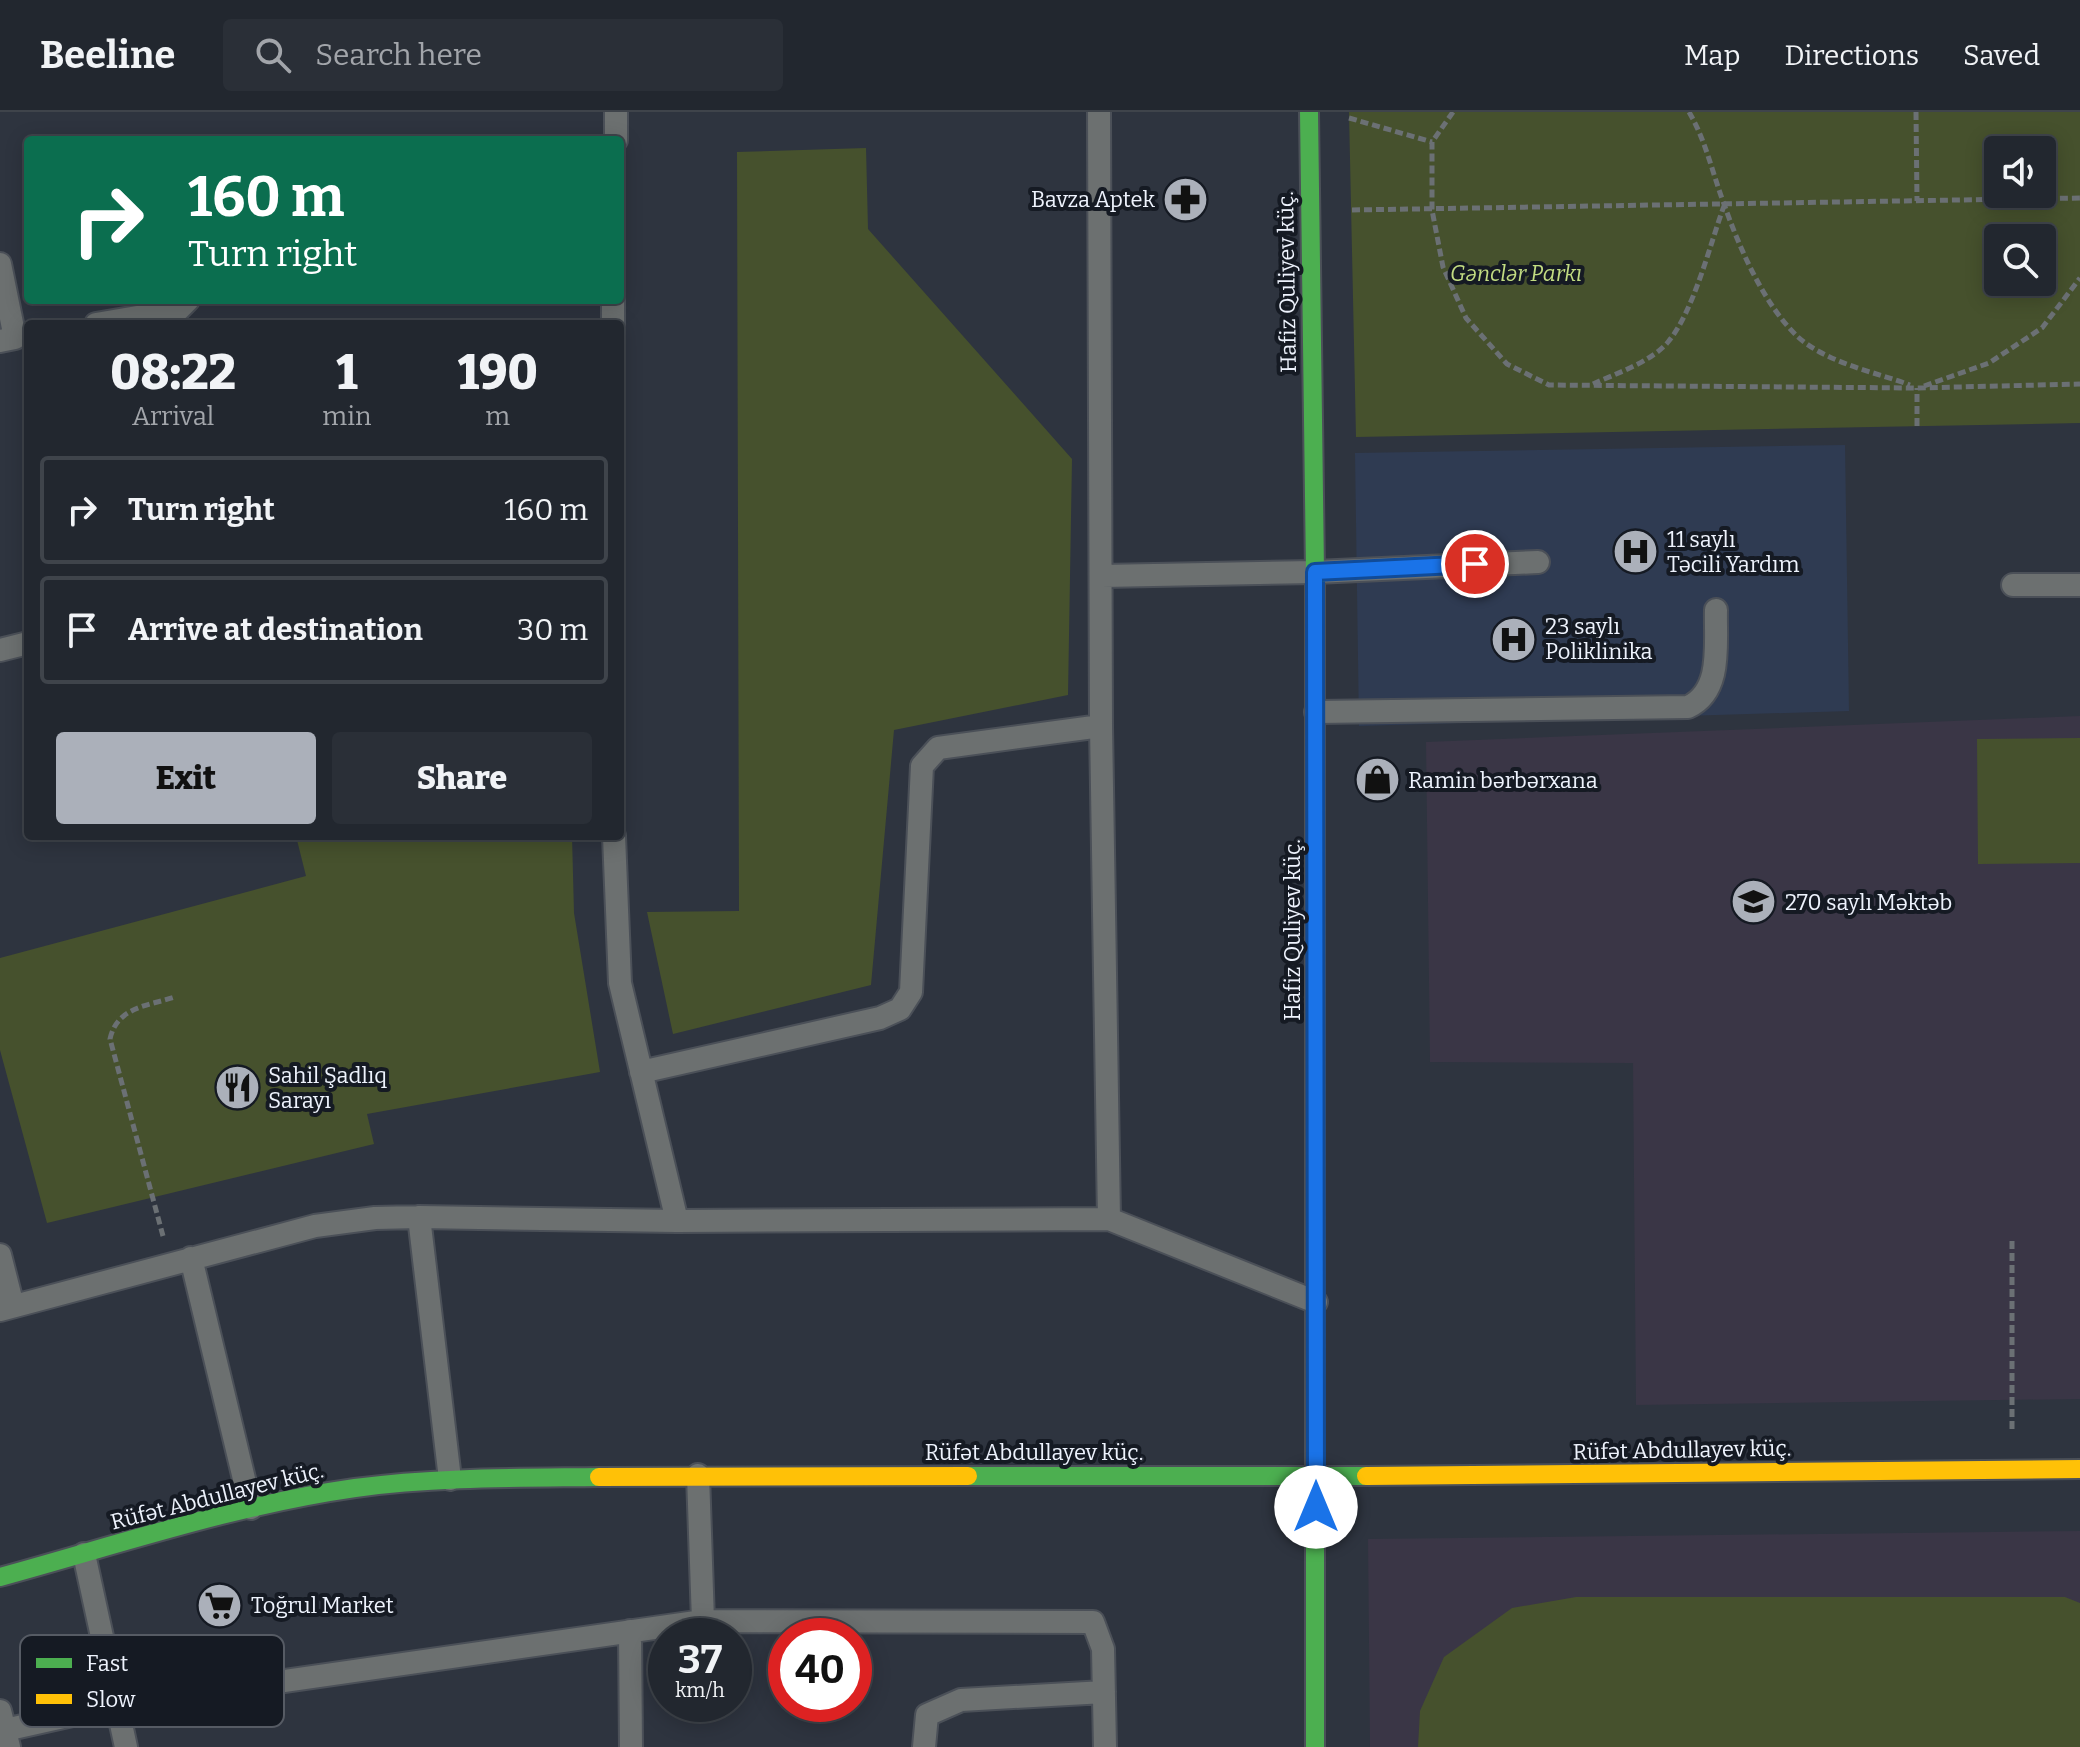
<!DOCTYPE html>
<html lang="en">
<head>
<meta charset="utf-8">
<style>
  body { margin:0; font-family:Bitter,serif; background:#2a2f37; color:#f1f3f6; height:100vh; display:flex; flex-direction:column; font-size:30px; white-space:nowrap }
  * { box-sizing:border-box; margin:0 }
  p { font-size:26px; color:#a2a5aa }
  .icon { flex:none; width:44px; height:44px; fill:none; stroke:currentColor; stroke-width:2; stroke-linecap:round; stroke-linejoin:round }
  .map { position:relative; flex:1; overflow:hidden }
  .side { position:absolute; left:24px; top:208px; width:600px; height:520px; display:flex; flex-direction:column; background:#22272f; border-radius:8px; box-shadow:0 4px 20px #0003,0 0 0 2px #3f444b }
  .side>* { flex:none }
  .guide { position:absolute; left:24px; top:24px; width:600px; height:168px; border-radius:8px; box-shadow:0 4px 20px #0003,0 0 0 2px #3f444b; background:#0b6e4f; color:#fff; overflow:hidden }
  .controls { position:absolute; left:1984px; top:24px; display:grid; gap:16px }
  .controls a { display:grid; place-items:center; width:72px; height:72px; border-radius:8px; background:#22272f; box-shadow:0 4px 20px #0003,0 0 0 2px #3f444b; font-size:40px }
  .speed { position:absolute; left:648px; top:1506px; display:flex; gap:16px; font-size:40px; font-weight:700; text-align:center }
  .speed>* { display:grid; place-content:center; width:104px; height:104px; border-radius:50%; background:#22272f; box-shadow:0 4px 20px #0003,0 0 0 2px #3f444b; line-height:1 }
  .speed small { font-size:20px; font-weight:400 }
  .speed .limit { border:12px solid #d22; background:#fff; color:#111 }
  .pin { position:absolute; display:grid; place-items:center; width:68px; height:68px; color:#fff; margin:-34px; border:4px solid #fff; border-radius:50%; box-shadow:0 2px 8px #0007 }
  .me { position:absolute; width:88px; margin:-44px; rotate:0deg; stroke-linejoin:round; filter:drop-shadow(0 0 6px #0008) }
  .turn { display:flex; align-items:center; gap:28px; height:168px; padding:0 32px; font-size:36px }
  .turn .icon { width:104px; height:104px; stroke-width:2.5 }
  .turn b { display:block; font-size:56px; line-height:68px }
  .eta { display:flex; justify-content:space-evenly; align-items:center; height:136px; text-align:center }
  .eta b { font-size:48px; font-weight:800; line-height:56px }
  .button { display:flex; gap:16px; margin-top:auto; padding:16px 32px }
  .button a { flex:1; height:92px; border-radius:8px; background:#abb0ba; color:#111; font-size:32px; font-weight:800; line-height:92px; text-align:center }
  .button a+a { background:#2a2f37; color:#f1f3f6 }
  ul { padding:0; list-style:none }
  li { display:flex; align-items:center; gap:24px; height:108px; margin:0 16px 12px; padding:0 16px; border:4px solid #3f444b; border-radius:8px }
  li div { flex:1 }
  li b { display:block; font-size:30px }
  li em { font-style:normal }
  header { display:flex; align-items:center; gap:48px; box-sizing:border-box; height:112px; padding:0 40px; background:#22272f; border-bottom:2px solid #3f444b }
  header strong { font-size:38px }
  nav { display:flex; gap:44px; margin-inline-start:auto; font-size:28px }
  .search { width:560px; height:72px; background:#2a2f37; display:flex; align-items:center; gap:20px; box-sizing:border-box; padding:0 28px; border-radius:8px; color:#a2a5aa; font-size:30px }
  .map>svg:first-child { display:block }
</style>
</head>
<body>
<header>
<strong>Beeline</strong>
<div class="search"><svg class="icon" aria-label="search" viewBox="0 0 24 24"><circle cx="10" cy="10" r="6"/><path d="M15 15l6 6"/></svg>Search here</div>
<nav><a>Map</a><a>Directions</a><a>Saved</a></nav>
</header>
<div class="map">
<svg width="2080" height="1635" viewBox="0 0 2080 1635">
  <rect width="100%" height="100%" fill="#2e343f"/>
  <!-- built -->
  <path fill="#2f3b52" d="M1845,333L1849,599L1359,614L1355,341Z"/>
  <!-- education -->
  <path fill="#3a3646" d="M2080,604V1287L1636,1293L1633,951L1430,950L1426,630Z
    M2080,1419V1635H1370L1368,1427Z"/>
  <!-- green -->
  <path fill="#46512d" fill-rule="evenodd" d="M1349,0H2080V311L1356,325ZM1998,38H2042V82H1998ZM1998,126H2042V170H1998Z
    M866,36L868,117L1072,347L1068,583L894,618L871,873L673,922L647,800L739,799L737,40Z
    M2080,626V751L1978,752L1977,627Z
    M296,724H572L574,801L600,960L367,1002L374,1032L47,1111L0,938V846L306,764Z
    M1576,1485H2065L2080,1491V1635H1418L1420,1599L1444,1545L1512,1496Z"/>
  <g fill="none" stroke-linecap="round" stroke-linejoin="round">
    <defs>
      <path id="lane" d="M1099,0L1101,614L1109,1107
        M616,28V0
        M0,152L15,226L0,229
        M96,212L178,198L188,188
        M613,212V188
        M1102,464L1315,460L1538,450
        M2013,473H2080
        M0,538L28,531
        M1316,600L1688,595C1723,579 1715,531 1716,498
        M614,724L620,871L677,1109
        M641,960L880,906L900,897L911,880L922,654L938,636L1101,614
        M419,1105L450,1367
        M0,1143L13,1194
        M191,1146L251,1396
        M0,1198L315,1114L375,1106L419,1105L677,1109L1109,1107L1316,1190
        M698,1363L703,1509
        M84,1442L126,1635
        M630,1519L631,1635
        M0,1599L9,1635
        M5,1618L117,1593L703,1509L1093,1510L1103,1537L1105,1635
        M924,1635L927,1603L961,1588L1104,1580"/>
      <path id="fast" d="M1309,0L1315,460V810
        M968,1364H1366
        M1315,1386V1635
        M0,1465C117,1433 235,1393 355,1376C436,1365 518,1366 599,1365"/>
      <path id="slow" d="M1315,810V1386
        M1366,1364L2080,1357
        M599,1365L968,1364"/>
    </defs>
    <!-- lane casing -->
    <use href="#lane" stroke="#4b5058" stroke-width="26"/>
    <!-- fast casing -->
    <use href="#fast" stroke="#4b5058" stroke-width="22"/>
    <!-- slow casing -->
    <use href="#slow" stroke="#4b5058" stroke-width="22"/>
    <!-- path -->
    <path stroke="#6b7074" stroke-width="5" stroke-dasharray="8 4" stroke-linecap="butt" d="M1453,0L1432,30V98L1443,155L1466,206L1507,252L1549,273L1917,276L2080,272
      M1689,0C1706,29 1712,60 1724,92C1739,135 1764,193 1798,225C1827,251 1875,260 1910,273
      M1916,0L1917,89
      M1349,6L1432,30
      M1352,98L2080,86
      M1593,272C1617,261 1651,250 1668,230C1694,199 1710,132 1724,94
      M1924,274L1989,251L2042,216L2080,166
      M1917,314V276
      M163,1124L110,927C117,895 147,894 175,885
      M2012,1129V1317"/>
    <!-- lane -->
    <use href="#lane" stroke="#6c7070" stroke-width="22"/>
    <!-- fast -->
    <use href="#fast" stroke="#4caf50" stroke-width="18"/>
    <!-- slow -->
    <use href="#slow" stroke="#ffc107" stroke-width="18"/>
  </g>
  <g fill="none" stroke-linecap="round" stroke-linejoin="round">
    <defs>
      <path id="route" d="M1316,1395L1315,460L1475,452"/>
    </defs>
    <!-- route casing -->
    <use href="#route" stroke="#114b97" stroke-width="20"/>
    <!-- route -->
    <use href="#route" stroke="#1a73e8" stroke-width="14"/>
  </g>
  <!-- icons -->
  <defs>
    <symbol id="pharmacy-disc" viewBox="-11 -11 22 22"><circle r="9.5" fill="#abb0ba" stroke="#151a23"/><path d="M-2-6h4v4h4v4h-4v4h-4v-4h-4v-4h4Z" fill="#111"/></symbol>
    <symbol id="hospital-disc" viewBox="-11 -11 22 22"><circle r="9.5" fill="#abb0ba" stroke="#151a23"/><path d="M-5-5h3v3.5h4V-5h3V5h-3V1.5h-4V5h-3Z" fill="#111"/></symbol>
    <symbol id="shop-disc" viewBox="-11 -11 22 22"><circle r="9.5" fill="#abb0ba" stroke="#151a23"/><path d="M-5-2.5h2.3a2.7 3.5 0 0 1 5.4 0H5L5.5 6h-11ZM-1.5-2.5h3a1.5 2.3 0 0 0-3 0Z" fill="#111"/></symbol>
    <symbol id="school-disc" viewBox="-11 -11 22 22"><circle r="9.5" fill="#abb0ba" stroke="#151a23"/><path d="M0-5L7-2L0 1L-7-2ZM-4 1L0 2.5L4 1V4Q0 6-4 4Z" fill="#111"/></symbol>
    <symbol id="restaurant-disc" viewBox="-11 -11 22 22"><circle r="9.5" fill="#abb0ba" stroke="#151a23"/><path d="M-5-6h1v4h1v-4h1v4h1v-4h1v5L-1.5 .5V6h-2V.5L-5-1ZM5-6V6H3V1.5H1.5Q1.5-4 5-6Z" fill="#111"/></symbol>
    <symbol id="supermarket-disc" viewBox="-11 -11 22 22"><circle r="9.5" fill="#abb0ba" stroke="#151a23"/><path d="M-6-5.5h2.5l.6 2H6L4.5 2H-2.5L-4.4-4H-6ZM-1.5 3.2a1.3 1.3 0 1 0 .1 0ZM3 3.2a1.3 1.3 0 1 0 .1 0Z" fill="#111"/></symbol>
  </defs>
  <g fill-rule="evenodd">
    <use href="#pharmacy-disc" x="1160" y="62" width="51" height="51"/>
    <use href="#hospital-disc" x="1610" y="414" width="51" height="51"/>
    <use href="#hospital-disc" x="1488" y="502" width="51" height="51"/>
    <use href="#shop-disc" x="1352" y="642" width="51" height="51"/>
    <use href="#school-disc" x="1728" y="764" width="51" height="51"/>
    <use href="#restaurant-disc" x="212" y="950" width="51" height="51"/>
    <use href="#supermarket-disc" x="194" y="1468" width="51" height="51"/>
  </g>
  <g text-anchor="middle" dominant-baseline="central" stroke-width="8" stroke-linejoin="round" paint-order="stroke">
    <!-- poi labels -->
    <g font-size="22" fill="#eef3fd" stroke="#151a23" text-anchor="start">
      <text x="1155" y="87" text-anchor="end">Bavza Aptek</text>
      <text x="1667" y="427">11 saylı<tspan x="1667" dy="25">Təcili Yardım</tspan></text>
      <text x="1545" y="514">23 saylı<tspan x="1545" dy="25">Poliklinika</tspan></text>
      <text x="1408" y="668">Ramin bərbərxana</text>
      <text x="1785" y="790">270 saylı Məktəb</text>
      <text x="268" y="963">Sahil Şadlıq<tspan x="268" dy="25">Sarayı</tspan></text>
      <text x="251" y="1493">Toğrul Market</text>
    </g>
    <!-- park labels -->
    <g font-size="22" font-style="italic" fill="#c2dc82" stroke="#151a23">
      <text x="1516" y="161">Gənclər Parkı</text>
    </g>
    <!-- street labels -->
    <g font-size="22" fill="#eef3fd" stroke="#151a23">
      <text transform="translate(1287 170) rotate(-91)">Hafiz Quliyev küç.</text>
      <text transform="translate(1292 818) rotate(-90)">Hafiz Quliyev küç.</text>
      <text transform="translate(1682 1338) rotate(-1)">Rüfət Abdullayev küç.</text>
      <text x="1034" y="1340">Rüfət Abdullayev küç.</text>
      <text transform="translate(217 1384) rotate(-14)">Rüfət Abdullayev küç.</text>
    </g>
  </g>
  <!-- legend -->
  <rect x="20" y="1523" width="264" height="92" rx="12" fill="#151a23" stroke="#565b64" stroke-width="2"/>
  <rect x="36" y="1546" width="36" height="10" fill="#4caf50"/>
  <rect x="36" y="1582" width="36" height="10" fill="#ffc107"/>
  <g font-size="22" fill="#eef3fd">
    <text x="86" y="1559">Fast</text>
    <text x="86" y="1595">Slow</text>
  </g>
</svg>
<div class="controls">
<a><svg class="icon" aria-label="sound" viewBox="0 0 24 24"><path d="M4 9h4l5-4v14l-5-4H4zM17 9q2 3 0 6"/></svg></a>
<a><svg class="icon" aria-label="search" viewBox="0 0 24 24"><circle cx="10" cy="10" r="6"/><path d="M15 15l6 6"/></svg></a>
</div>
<div class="speed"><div>37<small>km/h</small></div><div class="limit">40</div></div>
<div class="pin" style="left:1475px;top:452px;background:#d93025"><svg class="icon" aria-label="arrive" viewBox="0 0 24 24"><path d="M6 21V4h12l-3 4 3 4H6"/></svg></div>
<svg class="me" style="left:1316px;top:1395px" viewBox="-20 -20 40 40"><circle r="19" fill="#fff"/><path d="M0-13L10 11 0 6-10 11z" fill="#1a73e8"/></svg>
<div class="guide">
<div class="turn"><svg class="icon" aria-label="right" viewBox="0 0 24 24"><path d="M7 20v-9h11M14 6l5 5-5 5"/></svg><div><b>160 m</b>Turn right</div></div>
</div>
<section class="side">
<div class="eta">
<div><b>08:22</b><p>Arrival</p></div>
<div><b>1</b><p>min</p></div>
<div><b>190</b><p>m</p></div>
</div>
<ul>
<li><svg class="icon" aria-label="right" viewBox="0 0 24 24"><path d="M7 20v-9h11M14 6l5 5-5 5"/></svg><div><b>Turn right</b></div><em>160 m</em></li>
<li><svg class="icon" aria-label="arrive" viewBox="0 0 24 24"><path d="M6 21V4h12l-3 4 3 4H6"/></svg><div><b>Arrive at destination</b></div><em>30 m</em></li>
</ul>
<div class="button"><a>Exit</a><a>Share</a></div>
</section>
</div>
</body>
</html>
